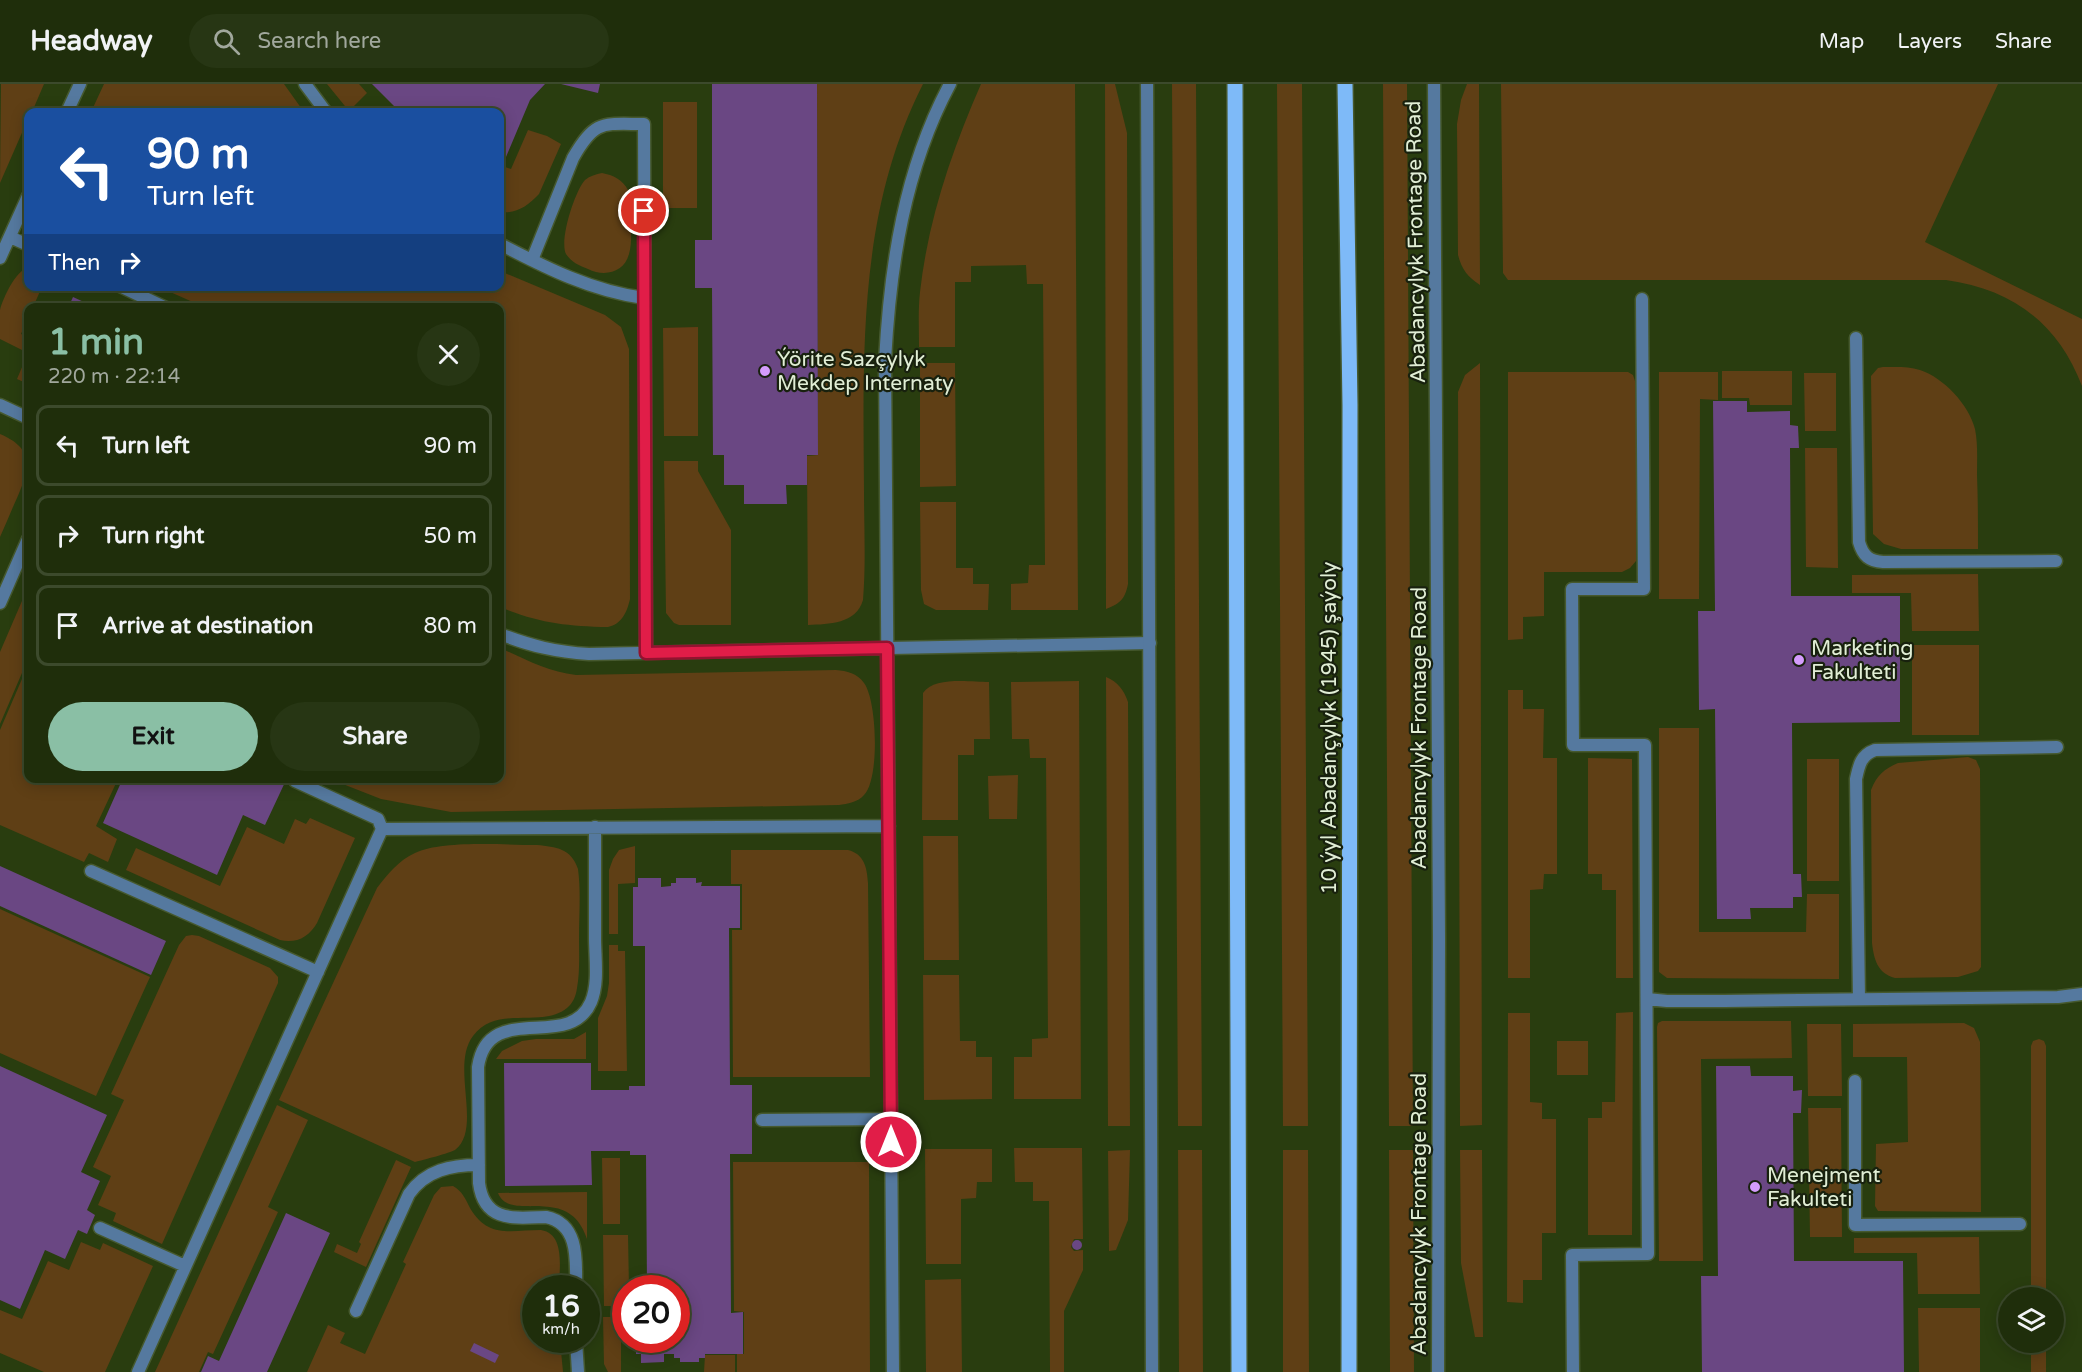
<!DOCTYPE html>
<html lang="en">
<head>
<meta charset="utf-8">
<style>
  body { margin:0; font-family:"Varela Round",sans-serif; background:#273614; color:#f1f3f6; height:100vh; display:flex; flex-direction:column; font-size:22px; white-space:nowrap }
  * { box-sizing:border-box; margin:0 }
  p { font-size:20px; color:#a1a89d }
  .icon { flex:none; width:33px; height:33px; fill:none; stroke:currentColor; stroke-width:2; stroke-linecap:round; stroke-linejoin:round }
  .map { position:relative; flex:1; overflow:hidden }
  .drawer { position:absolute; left:24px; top:219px; width:480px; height:480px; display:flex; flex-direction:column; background:#1f2e0b; border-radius:12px; box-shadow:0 3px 15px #0003,0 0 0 2px #3c4a2c }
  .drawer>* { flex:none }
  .banner { position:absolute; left:24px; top:24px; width:480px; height:183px; border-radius:12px; box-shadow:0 3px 15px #0003,0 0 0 2px #3c4a2c; background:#1a4fa0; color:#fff; overflow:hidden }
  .buttons { position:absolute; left:1998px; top:1203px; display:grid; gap:12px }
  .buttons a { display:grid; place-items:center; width:66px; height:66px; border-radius:50%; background:#1f2e0b; box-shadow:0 3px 15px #0003,0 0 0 2px #3c4a2c; font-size:30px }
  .speed { position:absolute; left:522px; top:1191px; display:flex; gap:12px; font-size:30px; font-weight:700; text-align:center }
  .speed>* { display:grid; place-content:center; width:78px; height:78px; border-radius:50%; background:#1f2e0b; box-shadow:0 3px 15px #0003,0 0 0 2px #3c4a2c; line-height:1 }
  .speed small { font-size:15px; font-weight:400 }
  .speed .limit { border:9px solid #d22; background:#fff; color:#111 }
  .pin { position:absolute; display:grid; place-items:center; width:51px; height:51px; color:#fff; margin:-26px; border:3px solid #fff; border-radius:50%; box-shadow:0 2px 6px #0007 }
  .me { position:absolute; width:66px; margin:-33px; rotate:0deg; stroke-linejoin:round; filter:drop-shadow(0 0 4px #0008) }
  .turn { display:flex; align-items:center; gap:21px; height:126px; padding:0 24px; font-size:27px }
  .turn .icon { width:78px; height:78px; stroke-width:2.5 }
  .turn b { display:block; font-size:42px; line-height:51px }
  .then { display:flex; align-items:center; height:57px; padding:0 24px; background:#0003; gap:12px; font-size:22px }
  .round { display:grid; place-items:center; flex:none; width:63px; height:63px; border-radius:32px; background:#273614 }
  .head { display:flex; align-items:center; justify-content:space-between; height:102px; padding:0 24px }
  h1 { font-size:36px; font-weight:700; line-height:45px; color:#8abfa5 }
  .cta { display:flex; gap:12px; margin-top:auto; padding:12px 24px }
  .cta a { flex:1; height:69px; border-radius:36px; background:#8abfa5; color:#111; font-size:24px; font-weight:700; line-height:69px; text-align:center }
  .cta a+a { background:#273614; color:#f1f3f6 }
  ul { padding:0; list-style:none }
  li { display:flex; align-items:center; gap:18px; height:81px; margin:0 12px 9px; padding:0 12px; border:3px solid #3c4a2c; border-radius:12px }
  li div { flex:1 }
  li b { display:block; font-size:22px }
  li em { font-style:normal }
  header { display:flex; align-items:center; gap:36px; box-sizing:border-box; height:84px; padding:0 30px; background:#1f2e0b; border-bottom:2px solid #3c4a2c }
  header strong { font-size:28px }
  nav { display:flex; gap:33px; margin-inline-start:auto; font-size:21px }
  .search { width:420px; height:54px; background:#273614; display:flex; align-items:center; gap:15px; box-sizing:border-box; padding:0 21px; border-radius:33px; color:#a1a89d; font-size:22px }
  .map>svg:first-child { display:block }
</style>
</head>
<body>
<header>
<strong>Headway</strong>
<div class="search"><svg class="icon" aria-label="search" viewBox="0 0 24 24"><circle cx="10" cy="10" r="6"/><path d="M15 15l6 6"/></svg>Search here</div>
<nav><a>Map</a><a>Layers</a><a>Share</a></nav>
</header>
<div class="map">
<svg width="2082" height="1288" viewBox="0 0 2082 1288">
  <rect width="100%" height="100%" fill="#293d0f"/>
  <!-- green -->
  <path fill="#5f3f15" d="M1,0H44L32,28H28V35L0,99Z
    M104,0H284L304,28H91Z
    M327,0H359L367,9L349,27Z
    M817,0H923C858,128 863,267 864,407C864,443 866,480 863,516C856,540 829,540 808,541L807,372L818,371Z
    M981,0H1075L1078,526H1011V500L1028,499L1029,481H1045L1043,200H1027L1026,181L971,182V198H955V263H919C919,245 918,226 920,208C928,136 952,66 981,0Z
    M1105,0H1115L1127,49L1128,500C1125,515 1120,520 1106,525Z
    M1172,0H1196L1202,1042H1178Z
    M1277,0H1302L1308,1042H1283Z
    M1383,0H1407L1413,1042H1389Z
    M1467,0H1479L1480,201C1468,193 1462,186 1458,171L1457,40L1461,16Z
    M1501,0H1998L1925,158L2082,235V302C2058,239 2012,205 1946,196H1508L1503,189Z
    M663,18H697V124H663Z
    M528,46L547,52L561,60L539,110C528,122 516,130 500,128V81L511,85Z
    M602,89C613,91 623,96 628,106C633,116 631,128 631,138C631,148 632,160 629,170C624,189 604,193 588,185C580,182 571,178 566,170C559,156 575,107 585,96C590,92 596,90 602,89Z
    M28,184V202L42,203L33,223L28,224V234L21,250L28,253V300L17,295L28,269L0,255C0,246 0,235 0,226C3,214 16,186 28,184Z
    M500,187L605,231L621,243L629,265L630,515C627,528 622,540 608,543C566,542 539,539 500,523V224L204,223L159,203L500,202Z
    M698,243V352H664L663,244Z
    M920,279H955L956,402L920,403Z
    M1480,279L1482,1041L1460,1042L1458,308L1465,291Z
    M1883,283C1895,283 1908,282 1920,286C1944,294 1969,321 1975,345C1978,360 1977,376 1977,391C1978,416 1978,440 1978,465H1901L1884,460L1873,450L1871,292L1878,284Z
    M1722,287H1792V321H1750L1749,314H1722Z
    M1508,288H1628L1633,291L1636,300V477L1630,484L1622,488H1544V532L1523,533V555L1508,556Z
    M1659,288H1718V316L1700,315L1699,515H1659Z
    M1804,289H1836V347H1805Z
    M0,350C35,365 30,384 17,414C11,427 6,440 0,453Z
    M1805,364H1837L1838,484L1806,483Z
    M664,377H698V387L731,446V541H679L674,539L666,529Z
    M920,418H956V484H973V500H989L988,526H936L924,520L921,506Z
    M1978,490L1979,547H1912L1911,509H1852V491Z
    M28,503V575L0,640V568Z
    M1912,561H1979V651H1912Z
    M500,564C525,575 548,588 576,591L836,586C847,587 857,589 864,599C877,616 880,695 864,711C858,718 847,720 839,721L451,728L381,715L330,695L500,694Z
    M28,581V694L118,695L96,742L117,755L108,778L89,769L84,778L0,741V646Z
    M1106,593C1118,598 1124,606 1128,618L1130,1042H1108Z
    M1079,597L1081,1015H1014V973H1032V955L1048,954L1046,674H1030L1029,655H1012L1011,598Z
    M989,598L990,655H974V671H958V736H922L923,609C934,592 971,598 989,598Z
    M1508,606H1523V625H1544L1543,674H1557V790H1544L1543,805L1530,806V894H1508Z
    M1659,644H1699V848H1806L1807,810H1839V895L1667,894L1659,888Z
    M1968,673L1976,676L1980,685L1981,883L1978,887L1958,893L1895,894C1877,889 1874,875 1872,859L1871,706C1877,691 1884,685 1898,679Z
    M1588,674L1632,675L1633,894H1616V806H1602V790H1588Z
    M1807,675H1839V797H1807Z
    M1018,691L1017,735H989L988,692Z
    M310,734L355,754L317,839C309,853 296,860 280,856L126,786L136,764L220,802L247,743L284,760L295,735L306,740Z
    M923,752H958L959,876H924Z
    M537,761C556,763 571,764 578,785C581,807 579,831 579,854C579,870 580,888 577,904C576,912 573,919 567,924C541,945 497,920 473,952C450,982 483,1044 455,1066C450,1069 423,1076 415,1078L279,1016L377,804C387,791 399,776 415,769C442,756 505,761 537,761Z
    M635,762V799L618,800V850H609V786L613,775L619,766Z
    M731,766H848C864,770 867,783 868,799L870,993H733L732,846H742V800H731Z
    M0,825L150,893L96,1012L0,969Z
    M192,851L199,852L270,884L278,893V899L162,1160L113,1137L116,1129L98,1121L111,1092L93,1083L124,1016L111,1010L179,861L186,852Z
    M609,861H618V867H625L627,987H598V934L607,912L609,899Z
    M923,891H959L960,957H976V973H992V1015L924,1016Z
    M1633,928L1632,1151H1588V1034H1602V1018H1615L1616,929Z
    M1508,929H1530V1018L1542,1019V1035H1556V1149H1542V1196H1523V1219L1507,1218Z
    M1662,937H1791L1792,974L1701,975L1703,1177H1659L1657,943L1658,939Z
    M1964,939L1974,944L1980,958L1981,1128L1878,1127L1875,1122L1876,1060L1908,1058L1907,973H1853V940Z
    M1807,940H1841L1842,1012H1808Z
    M586,948V975H496L502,967L522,957L536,955H574Z
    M2039,955L2044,957L2046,962V1213L2031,1214V962L2033,957Z
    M1557,957H1588V991H1557Z
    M277,1021L308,1036L268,1123L278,1128L213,1270L208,1268L199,1288H155Z
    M1808,1024H1841L1842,1153H1810Z
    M1082,1064L1083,1155H1074L1071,1163L1074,1167L1083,1166V1186L1064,1227V1288H1050L1049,1117H1033V1098H1015L1014,1064Z
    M925,1065H992V1098H977L976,1114L961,1115V1180H926Z
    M1130,1066L1128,1136L1116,1166L1109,1167L1108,1067Z
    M1178,1066H1202L1203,1288H1179Z
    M1283,1066H1308L1309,1288H1283Z
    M1389,1066H1413L1414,1288H1390Z
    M1460,1066H1482L1483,1253H1475L1461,1179Z
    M602,1074H620V1140H603Z
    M396,1076L411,1083L366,1183L334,1168L337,1160L357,1169L361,1160L359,1158Z
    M733,1078H869L870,1288H737V1270H744V1228L734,1227Z
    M453,1102C462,1107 465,1114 470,1124C488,1155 511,1146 541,1146C566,1150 559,1186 559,1204H536V1256H560L563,1288H307L328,1241L345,1249L340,1259L365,1270L406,1180L403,1178L434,1111L441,1103Z
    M587,1108V1155C569,1098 510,1140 498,1109Z
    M603,1151H628L629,1204H626L625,1214L621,1215V1222H604Z
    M1979,1153L1980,1210H1918L1917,1169H1854V1154Z
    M81,1158L100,1166L103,1159L153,1182L105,1288H44L0,1269V1226L22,1235L48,1177L69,1186Z
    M961,1195L962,1288H926L925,1196Z
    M1918,1224H1980V1288H1919Z
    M603,1233H621V1288H608L604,1280Z
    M2031,1259H2046V1288H2031Z
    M705,1271H735V1288H704Z"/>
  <!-- building -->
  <path fill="#6a4783" d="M372,0H545L530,16L506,73L500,70V28H400Z
    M561,0H600L598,9Z
    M712,0H817L818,371H807V401H786L787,420H744V401H724V371H713L712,204H695V156H712Z
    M73,213L97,224H68Z
    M1713,317H1747V328L1790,327V341L1798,342L1799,364H1790L1791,512H1900V638L1792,639L1793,790H1801L1802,813H1793V824H1750L1751,835H1717L1715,625L1699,626L1698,527H1715Z
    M123,694H287L265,741L243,731L217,791L103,739Z
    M0,782L166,857L151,891L0,822Z
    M638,794H661V803L671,802V799H676V794H696V799L702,798L701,802H740V844H729L730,1001H752V1070H730L731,1229L743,1228V1270H705V1274H699V1278H680V1274H674V1270H664V1278L641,1279V1270H636V1256H676V1204H647L646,1071H630V1067H591L592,1101L505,1102L504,979H591V1006H629V1002H645V862H633V803H638Z
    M0,982L107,1031L81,1088L100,1097L87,1126L95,1131L87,1150L78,1146L65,1175L45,1166L20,1225L0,1216Z
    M1716,982H1750L1751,992H1793V1007L1802,1006L1801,1029H1793L1794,1177H1903L1904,1288H1702L1701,1192H1718Z
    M286,1129L330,1149L267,1288H201L208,1272L219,1277Z
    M1072 1161a5 5 0 1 1 10 0a5 5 0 1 1-10 0Z
    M474,1259L499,1271L495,1279L470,1267Z"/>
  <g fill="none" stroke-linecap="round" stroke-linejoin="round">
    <defs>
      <path id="service" d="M305,0L326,28
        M67,28L80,0
        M10,153L28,161
        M500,160C546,184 592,207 644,214
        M0,174L28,112
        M532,176L573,74C595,35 603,40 644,40L646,569
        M120,202L166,224
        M1856,254L1859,458C1863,472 1869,477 1883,478L2056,477
        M0,321L28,334
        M0,519L28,455
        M500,550C531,562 556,568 589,570L1150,559
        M295,697L378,735L382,745
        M91,787L318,888
        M1647,915L1667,917H1724L2058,913L2082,910
        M1859,915L1856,695C1859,681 1861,671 1875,666L2057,663
        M1855,997V1141L2020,1140
        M762,1036L890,1035
        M100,1144L185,1182
        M576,1204C576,1178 580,1140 546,1133C515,1134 484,1139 479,1099L478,983C488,915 569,969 591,918C599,899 595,874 595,854C595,817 595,780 595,743
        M356,1227L409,1110C426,1086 451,1081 479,1081
        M576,1256L578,1288
        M138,1288L382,745L889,742
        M893,1288L885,277C890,182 904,86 950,0
        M1573,1288L1572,1171L1648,1170L1645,661H1573L1572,505H1644L1642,215"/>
      <path id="minor" d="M1147,0L1152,1288
        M1434,0L1439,854L1438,1288"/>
      <path id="primary" d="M1235,0L1239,1288
        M1345,0L1350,321L1349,1288"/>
    </defs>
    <!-- service casing -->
    <use href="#service" stroke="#46592f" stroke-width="15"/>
    <!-- minor casing -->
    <use href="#minor" stroke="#46592f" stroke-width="15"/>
    <!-- primary casing -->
    <use href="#primary" stroke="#46592f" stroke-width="18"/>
    <!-- service -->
    <use href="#service" stroke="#55799f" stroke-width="12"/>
    <!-- minor -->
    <use href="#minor" stroke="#55799f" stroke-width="12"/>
    <!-- primary -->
    <use href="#primary" stroke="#7ebaf8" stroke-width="15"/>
  </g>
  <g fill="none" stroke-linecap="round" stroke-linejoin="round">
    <defs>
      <path id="route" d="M644,127L646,569L887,564L891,1058"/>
    </defs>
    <!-- route casing -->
    <use href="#route" stroke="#92132f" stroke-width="15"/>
    <!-- route -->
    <use href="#route" stroke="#e11d48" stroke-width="10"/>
  </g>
  <!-- markers -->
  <g fill="#d49cfc" stroke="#18210e" stroke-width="2">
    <circle cx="765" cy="287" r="6"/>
    <circle cx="1799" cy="576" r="6"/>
    <circle cx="1755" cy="1103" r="6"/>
  </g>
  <g text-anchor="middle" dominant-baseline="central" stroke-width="4.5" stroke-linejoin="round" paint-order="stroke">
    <!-- street labels -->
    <g font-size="21" fill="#e1eed5" stroke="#18210e">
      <text transform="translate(1416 158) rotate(-91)">Abadancylyk Frontage Road</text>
      <text transform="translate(1329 644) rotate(-90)">10 ýyl Abadançylyk (1945) şaýoly</text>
      <text transform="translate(1419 644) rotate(-90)">Abadancylyk Frontage Road</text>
      <text transform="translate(1419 1130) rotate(-90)">Abadancylyk Frontage Road</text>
    </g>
    <!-- poi labels -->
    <g font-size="21" fill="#e1eed5" stroke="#18210e" text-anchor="start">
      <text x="777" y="275">Ýörite Sazçylyk<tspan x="777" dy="24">Mekdep Internaty</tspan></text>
      <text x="1811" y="564">Marketing<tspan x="1811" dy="24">Fakulteti</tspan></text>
      <text x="1767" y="1091">Menejment<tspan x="1767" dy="24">Fakulteti</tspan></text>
    </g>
  </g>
</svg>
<div class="buttons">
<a><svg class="icon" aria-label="layers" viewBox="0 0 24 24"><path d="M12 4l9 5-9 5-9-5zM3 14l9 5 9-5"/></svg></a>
</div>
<div class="speed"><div>16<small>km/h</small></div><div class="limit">20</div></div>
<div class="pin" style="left:644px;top:127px;background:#d93025"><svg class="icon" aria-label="arrive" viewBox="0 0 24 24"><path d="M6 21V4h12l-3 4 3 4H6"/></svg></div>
<svg class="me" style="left:891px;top:1058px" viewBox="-20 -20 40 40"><circle r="17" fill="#e11d48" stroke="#fff" stroke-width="3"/><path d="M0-11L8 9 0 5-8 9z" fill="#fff"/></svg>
<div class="banner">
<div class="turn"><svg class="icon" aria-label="left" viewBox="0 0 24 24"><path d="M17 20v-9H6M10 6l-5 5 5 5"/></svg><div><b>90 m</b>Turn left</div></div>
<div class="then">Then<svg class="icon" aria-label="right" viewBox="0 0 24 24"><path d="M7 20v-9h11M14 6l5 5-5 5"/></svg></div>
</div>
<section class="drawer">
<div class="head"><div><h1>1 min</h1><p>220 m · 22:14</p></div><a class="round"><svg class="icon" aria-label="close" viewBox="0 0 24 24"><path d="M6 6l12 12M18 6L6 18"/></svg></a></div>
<ul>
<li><svg class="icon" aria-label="left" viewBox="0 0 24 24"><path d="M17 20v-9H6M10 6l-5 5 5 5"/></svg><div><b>Turn left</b></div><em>90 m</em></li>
<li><svg class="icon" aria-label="right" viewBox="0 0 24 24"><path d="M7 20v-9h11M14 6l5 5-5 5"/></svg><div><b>Turn right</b></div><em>50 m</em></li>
<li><svg class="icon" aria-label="arrive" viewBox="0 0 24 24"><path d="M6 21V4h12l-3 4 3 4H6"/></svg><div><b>Arrive at destination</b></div><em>80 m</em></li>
</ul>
<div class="cta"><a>Exit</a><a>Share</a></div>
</section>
</div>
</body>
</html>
